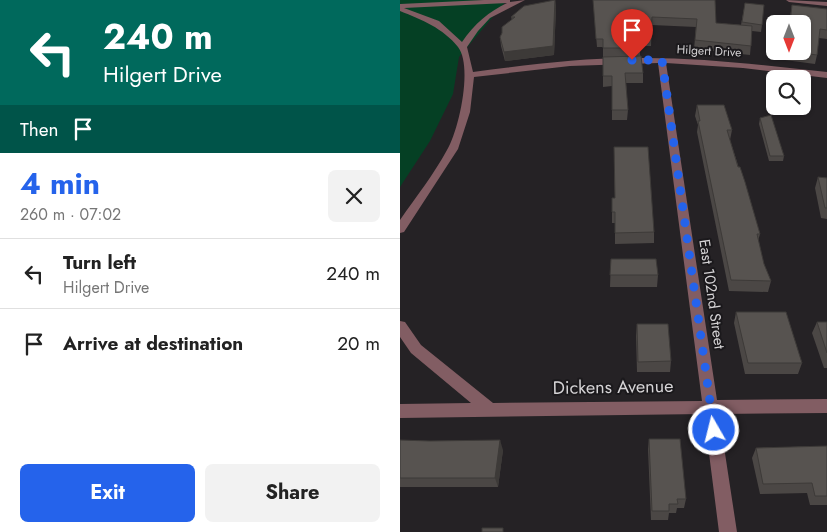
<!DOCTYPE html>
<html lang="en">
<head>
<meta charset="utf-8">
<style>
  body { margin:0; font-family:Jost,sans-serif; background:#f2f2f2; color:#222; height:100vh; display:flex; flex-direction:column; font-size:19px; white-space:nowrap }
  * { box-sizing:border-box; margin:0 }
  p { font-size:16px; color:#767676 }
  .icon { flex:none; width:28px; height:28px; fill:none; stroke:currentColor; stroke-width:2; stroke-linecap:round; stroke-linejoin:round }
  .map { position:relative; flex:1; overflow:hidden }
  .sheet { display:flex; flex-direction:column; background:#fff; width:400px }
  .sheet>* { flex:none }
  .guide { background:#00695c; color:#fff; overflow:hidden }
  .needle { width:32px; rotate:180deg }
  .controls { position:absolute; left:366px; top:15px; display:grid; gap:10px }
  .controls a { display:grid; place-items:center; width:45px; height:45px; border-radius:8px; background:#fff; box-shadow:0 1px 4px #0004; font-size:25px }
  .pin { position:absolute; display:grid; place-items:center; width:42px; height:42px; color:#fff; margin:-51px -21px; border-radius:50% 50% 50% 0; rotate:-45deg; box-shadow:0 0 5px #0007 }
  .pin .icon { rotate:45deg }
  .me { position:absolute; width:55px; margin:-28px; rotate:352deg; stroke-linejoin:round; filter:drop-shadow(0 0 4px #0008) }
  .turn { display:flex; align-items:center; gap:18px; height:105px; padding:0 20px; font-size:22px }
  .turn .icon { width:65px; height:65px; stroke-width:2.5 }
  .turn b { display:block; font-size:35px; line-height:42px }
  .then { display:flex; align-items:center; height:48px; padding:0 20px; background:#0003; gap:10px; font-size:19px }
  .round { display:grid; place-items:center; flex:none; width:52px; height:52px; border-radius:8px; background:#f2f2f2 }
  .headline { display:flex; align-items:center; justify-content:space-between; height:85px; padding:0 20px }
  h1 { font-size:30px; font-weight:700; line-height:38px; color:#2563eb }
  .cta { display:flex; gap:10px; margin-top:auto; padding:10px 20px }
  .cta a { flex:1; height:58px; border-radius:8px; background:#2563eb; color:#fff; font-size:20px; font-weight:700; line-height:58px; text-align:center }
  .cta a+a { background:#f2f2f2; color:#222 }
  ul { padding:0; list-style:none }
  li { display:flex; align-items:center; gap:15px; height:70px; padding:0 20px; border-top:1px solid #e0e0e0 }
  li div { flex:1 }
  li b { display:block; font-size:19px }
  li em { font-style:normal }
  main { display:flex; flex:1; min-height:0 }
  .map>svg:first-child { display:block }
</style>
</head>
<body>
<main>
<section class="sheet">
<div class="guide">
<div class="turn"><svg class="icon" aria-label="left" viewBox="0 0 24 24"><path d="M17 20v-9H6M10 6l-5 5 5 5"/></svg><div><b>240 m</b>Hilgert Drive</div></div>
<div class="then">Then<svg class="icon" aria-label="arrive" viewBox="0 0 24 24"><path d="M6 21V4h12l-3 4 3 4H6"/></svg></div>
</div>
<div class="headline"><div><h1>4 min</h1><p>260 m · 07:02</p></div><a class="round"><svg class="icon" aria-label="close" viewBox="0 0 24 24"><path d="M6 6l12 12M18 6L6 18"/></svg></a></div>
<ul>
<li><svg class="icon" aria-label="left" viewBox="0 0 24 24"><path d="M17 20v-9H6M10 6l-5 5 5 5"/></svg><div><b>Turn left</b><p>Hilgert Drive</p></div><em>240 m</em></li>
<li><svg class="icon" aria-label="arrive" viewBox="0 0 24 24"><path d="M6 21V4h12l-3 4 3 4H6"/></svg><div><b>Arrive at destination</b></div><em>20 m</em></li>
</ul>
<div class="cta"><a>Exit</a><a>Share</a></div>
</section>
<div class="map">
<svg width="427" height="532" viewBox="0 0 427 532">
  <rect width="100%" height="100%" fill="#252225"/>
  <!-- green -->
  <path fill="#054024" d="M0,0H107L59,57L53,94L30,141L0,187Z"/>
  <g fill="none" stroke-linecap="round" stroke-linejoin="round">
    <!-- minor -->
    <path fill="#825d63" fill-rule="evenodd" d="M84,0H110V2L125,0L90,18L78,31L67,47L73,72C126,65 180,58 233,58C298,57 363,65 427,72V78L343,68L266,63L317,400L427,399V413L319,414L337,532H319L304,414L0,418V404L71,403L11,353L0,337V321L5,322L21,345L93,403L302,401L258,63L170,66L74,77L70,112L58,149L4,232L0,233V220C16,197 34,174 47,150C59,130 73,66 58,47C43,28 22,20 0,11V4ZM107,3C90,11 74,24 62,42L39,21L4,8Z
      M386,0L427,2V6L389,2Z"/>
  </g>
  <!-- wall -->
  <path fill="#4b4745" d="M155,0L156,8L154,55L105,61L101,46L100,37L112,20L111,17Z
    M193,0H315L316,23L341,25L345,3L362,25L361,32L352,31L350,55L294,49L296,27L252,25L251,46H240V56L243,73V83H226L228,110L227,120H212V86L203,87V47H197Z
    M392,5L427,9V39L419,38L417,55L415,64L385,60L386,51H402V24H389Z
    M297,105L332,130L330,140L360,234L358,241L364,264L371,281L368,292L329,291L297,132L298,125L295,116Z
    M360,118L384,156L383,161H369L359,124Z
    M214,158L254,232V243L215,244V223H212V209L215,198Z
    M418,177L427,178V219L421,218L415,188Z
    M211,259L258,275L257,287H210Z
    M336,312L402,363L398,374H345L334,323Z
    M417,322H427V368H424L412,333Z
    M237,324L271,361L270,372H237L236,336Z
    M249,439L286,499L284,508H277L276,513H269L268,520H251L248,449Z
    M0,440L103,450L98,487H0Z
    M427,446V505H410L407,493L360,494L352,458L356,448Z"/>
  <!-- shaded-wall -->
  <path fill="#3d3a38" d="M155,0L156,8L154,55L105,61L104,52Z
    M100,440L103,450L98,487L95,478Z"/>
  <!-- building -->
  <path fill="#575350" stroke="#3d3a38" d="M155,0L153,46L104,52L100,37L102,33V27L115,17H111L124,6Z
    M193,0H315L316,23L352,26L351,46L295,40L297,19L252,17L251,38H239L240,48H203V39H196Z
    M345,3L364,5L362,25L342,22Z
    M392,5L427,9V30L420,29L417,55L387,51H402V24H390Z
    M241,56L243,73H225L228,110H212V76H203V57Z
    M297,105H324L332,130H327L338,167H340L345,182L360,234H357L364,264L371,281L331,280L298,121H300Z
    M371,115L384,156H370L360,118Z
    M214,147H248L254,232L215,233V212H212V198H215Z
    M418,177L427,178V208H425Z
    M211,259H256L258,275H210Z
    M336,312H386L402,363H348Z
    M417,322H427V353Z
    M237,324H268L271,361L238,362Z
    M249,439H280L286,499H277L278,504H269V511H252Z
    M0,440L30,441L100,440L95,478H0Z
    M427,446V496H415L412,483L363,484L356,448Z
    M82,528H103V532H82Z"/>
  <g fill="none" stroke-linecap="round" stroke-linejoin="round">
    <!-- route -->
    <path stroke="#2563eb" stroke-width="9" stroke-dasharray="0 16.2" d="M232,60H262L314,430"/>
  </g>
  <g text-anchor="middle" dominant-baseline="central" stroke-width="4" stroke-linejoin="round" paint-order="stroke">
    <!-- far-street labels -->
    <g font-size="12" fill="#d5d3d5" stroke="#1b191c">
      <text transform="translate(309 51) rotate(3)">Hilgert Drive</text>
    </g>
    <!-- street labels -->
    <g font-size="15" fill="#d5d3d5" stroke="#1b191c">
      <text transform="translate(312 294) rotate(82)">East 102nd Street</text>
    </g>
    <!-- near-street labels -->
    <g font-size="18" fill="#d5d3d5" stroke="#1b191c">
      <text transform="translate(213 387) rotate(-1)">Dickens Avenue</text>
    </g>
  </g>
</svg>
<div class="controls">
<a><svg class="needle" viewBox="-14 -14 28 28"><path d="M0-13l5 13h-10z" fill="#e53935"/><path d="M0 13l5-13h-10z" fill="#767676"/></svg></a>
<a><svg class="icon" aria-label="search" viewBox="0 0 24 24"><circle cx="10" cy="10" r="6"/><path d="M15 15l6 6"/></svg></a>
</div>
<div class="pin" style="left:232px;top:60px;background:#d93025"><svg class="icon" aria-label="arrive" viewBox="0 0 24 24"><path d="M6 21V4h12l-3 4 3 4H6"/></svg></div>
<svg class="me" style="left:314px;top:430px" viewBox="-20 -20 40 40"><circle r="17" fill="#2563eb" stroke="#fff" stroke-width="3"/><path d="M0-11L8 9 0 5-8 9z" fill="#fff"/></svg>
</div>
</main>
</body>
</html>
